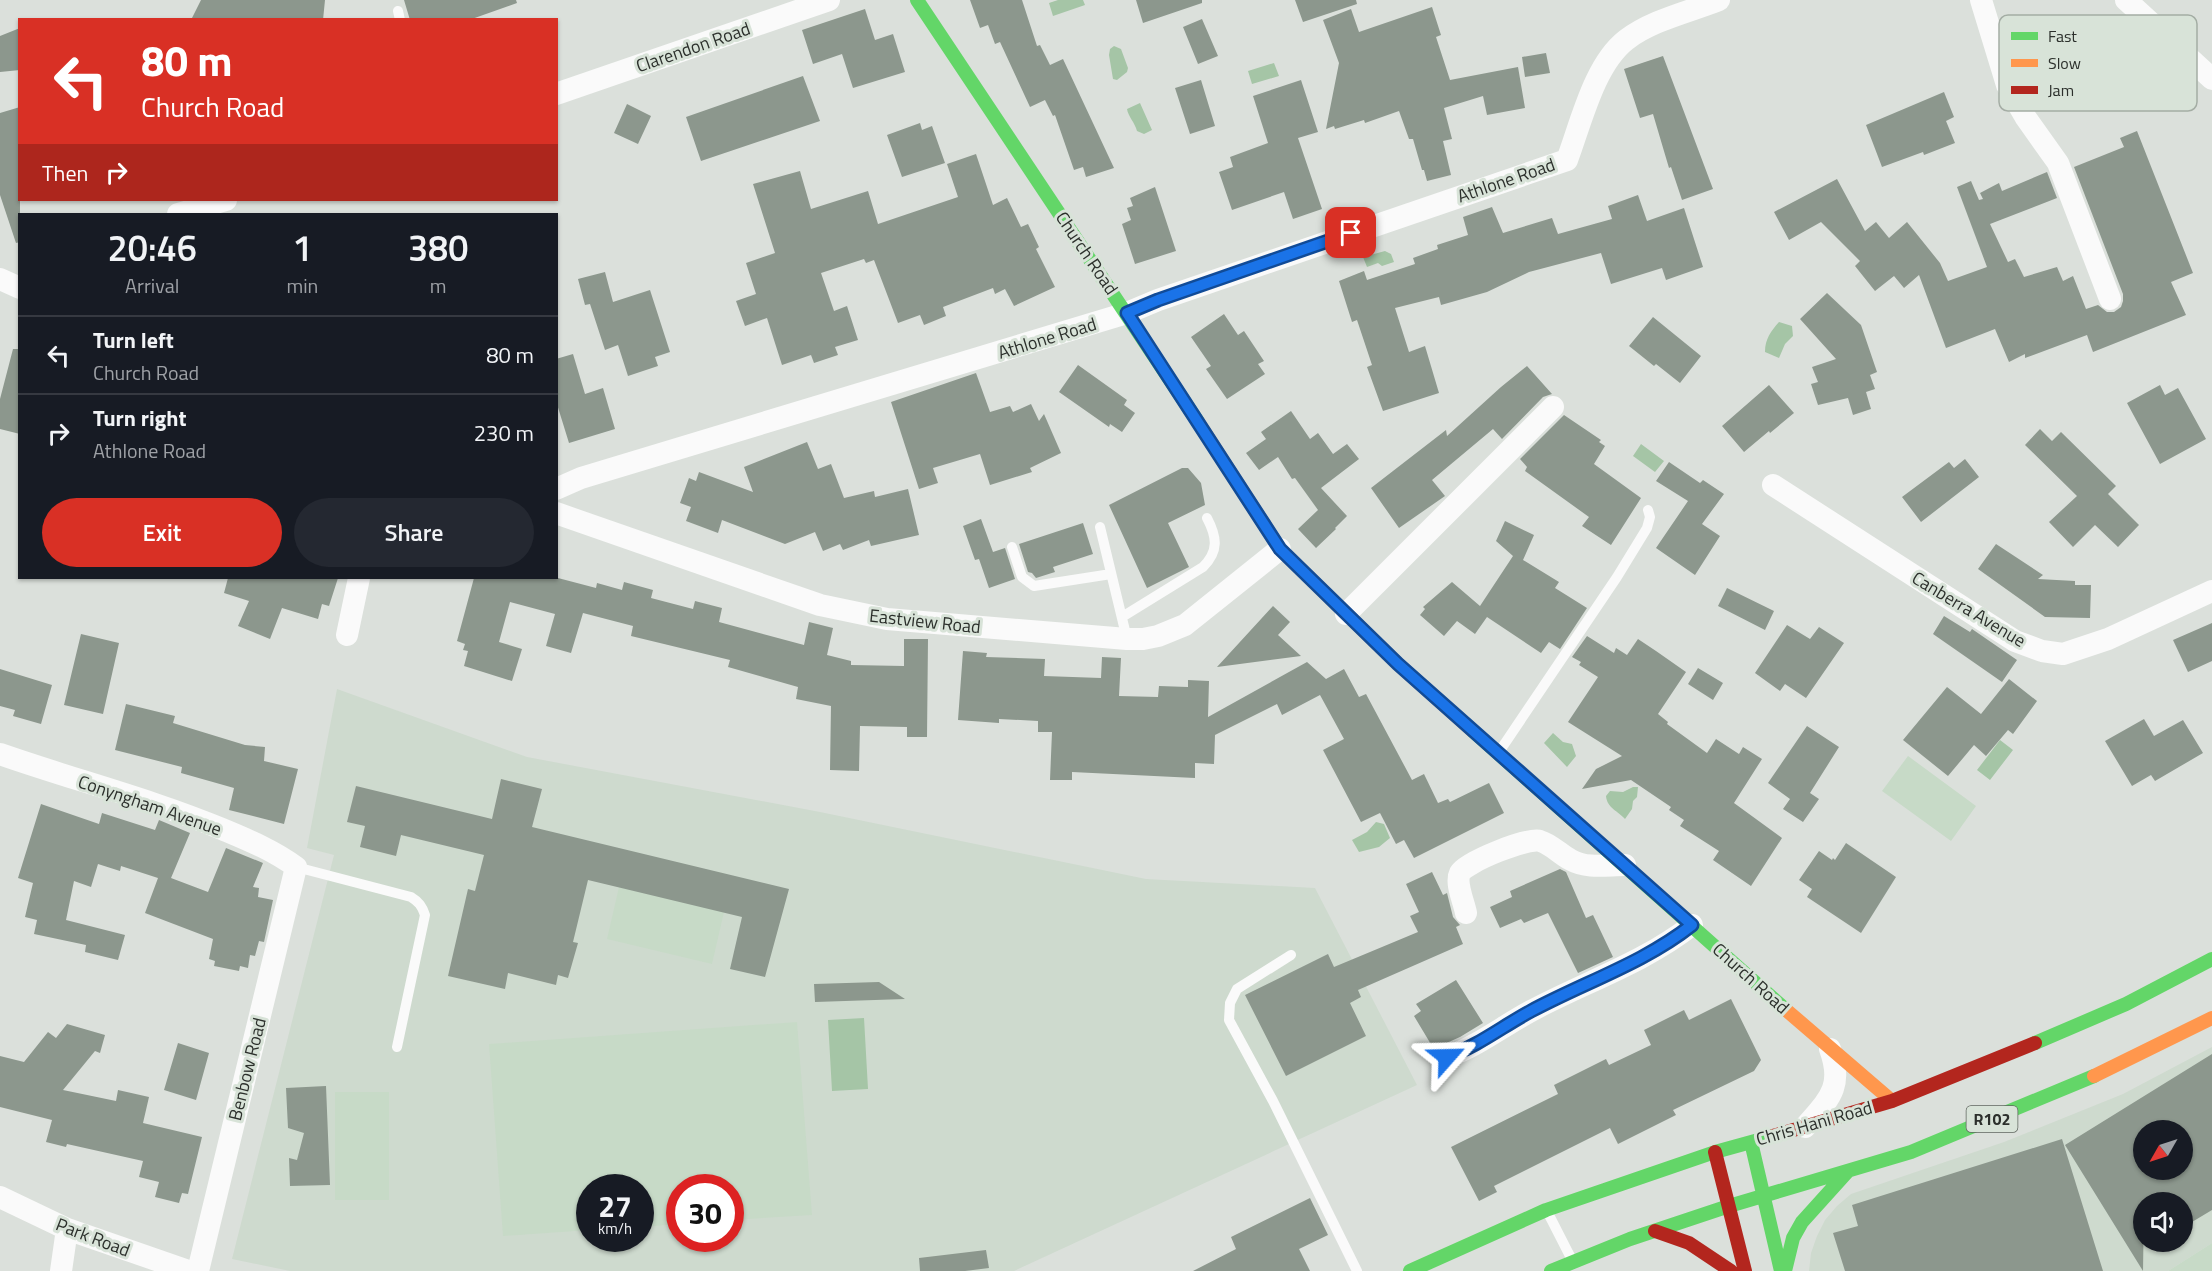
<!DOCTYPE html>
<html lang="en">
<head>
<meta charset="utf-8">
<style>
  body { margin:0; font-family:"Titillium Web",sans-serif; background:#242831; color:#f1f3f6; height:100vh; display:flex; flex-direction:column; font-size:22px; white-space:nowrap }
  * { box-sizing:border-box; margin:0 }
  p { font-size:20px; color:#9ea1a6 }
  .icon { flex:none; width:33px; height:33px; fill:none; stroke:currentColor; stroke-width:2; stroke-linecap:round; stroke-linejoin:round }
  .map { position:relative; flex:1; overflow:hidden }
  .drawer { position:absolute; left:18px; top:213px; width:540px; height:366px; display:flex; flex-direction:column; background:#171b24; border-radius:0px; box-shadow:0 2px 4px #0004 }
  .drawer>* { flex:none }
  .top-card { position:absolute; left:18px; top:18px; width:540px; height:183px; border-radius:0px; box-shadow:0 2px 4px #0004; background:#d93025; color:#fff; overflow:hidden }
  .needle { width:39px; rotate:231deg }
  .controls { position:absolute; left:2133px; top:1120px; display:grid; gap:12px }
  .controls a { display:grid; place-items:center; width:60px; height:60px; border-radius:50%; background:#171b24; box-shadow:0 2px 4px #0004; font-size:30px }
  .speed { position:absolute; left:576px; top:1174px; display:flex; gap:12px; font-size:30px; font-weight:700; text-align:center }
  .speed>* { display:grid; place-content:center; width:78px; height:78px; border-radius:50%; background:#171b24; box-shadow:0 2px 4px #0004; line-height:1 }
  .speed small { font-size:15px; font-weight:400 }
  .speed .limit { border:9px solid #d22; background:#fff; color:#111 }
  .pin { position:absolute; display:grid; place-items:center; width:51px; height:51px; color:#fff; margin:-26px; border-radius:12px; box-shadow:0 3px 9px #0006 }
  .me { position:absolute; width:66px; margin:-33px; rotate:65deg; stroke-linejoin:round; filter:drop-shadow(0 0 4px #0008) }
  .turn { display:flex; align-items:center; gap:21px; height:126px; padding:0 24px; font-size:27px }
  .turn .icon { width:78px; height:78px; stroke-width:2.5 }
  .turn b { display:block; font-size:42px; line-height:51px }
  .then { display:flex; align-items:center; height:57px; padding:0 24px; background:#0003; gap:12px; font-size:22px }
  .eta { display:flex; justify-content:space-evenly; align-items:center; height:102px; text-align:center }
  .eta b { font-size:36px; font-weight:600; line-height:42px }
  .primary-button { display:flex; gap:12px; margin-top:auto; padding:12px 24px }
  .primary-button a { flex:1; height:69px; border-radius:36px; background:#d93025; color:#fff; font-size:24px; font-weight:600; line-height:69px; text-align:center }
  .primary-button a+a { background:#242831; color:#f1f3f6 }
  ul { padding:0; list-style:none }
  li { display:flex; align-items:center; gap:18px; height:78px; padding:0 24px; border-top:2px solid #363941 }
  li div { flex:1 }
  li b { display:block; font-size:22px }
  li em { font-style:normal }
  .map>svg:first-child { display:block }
</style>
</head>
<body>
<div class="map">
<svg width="2212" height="1271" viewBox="0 0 2212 1271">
  <rect width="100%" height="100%" fill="#dbe0db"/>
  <!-- built -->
  <path fill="#cedace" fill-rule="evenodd" d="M337,689L527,757L820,812L1146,879L1315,888L1417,1085L1014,1271H290L232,1259L334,855L307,848ZM590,1188H640V1239H590ZM680,1188H730V1239H680Z
    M2212,1047V1243L2168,1271H1809L1811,1253L1817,1236L1825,1220L1837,1206L1851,1194L2004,1142L2123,1094ZM2144,1131H2182V1170H2144ZM2144,1203H2182V1242H2144Z"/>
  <!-- green -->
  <path fill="#c7dac7" d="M1908,756L1976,806L1951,841L1882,791Z
    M619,887L724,912L712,964L607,939Z
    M797,1022L812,1215L731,1220L730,1188H680L679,1224L641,1227L640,1188H590L589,1230L503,1236L489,1044Z
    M335,1092H389V1200H335Z
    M2212,1243V1271H2168Z"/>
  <!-- water -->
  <path fill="#a5c5a6" d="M1058,0H1083L1085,5L1053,16L1049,3Z
    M1114,46L1121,49L1128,68L1127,72L1117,80L1113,79L1109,55L1110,49Z
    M1274,63L1279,76L1252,84L1248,71Z
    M1140,103L1152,130L1144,134L1137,131C1135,123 1128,116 1127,109Z
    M1385,251L1391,254L1394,262L1382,266L1378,263L1367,267L1363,257Z
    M1779,322L1792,326L1793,336L1785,344L1779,358L1765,352C1765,339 1771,331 1779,322Z
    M1641,444L1664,461L1655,472L1633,456Z
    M1553,733L1563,742L1572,744L1576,756L1567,767L1544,743Z
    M2000,740L2013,750L1990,780L1977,770Z
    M1633,787H1638L1637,797L1633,801L1632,809L1625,819C1618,811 1607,808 1606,796L1610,791L1623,792Z
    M1376,822L1384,824L1390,838L1379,847L1359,852L1352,840L1367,832Z
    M864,1018L868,1089L832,1091L828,1020Z"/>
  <!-- building -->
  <path fill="#8c978d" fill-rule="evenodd" d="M201,0H325L323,20H191Z
    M404,0H516L517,3L469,20H410Z
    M970,0H1022L1037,46L1040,45L1050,65L1063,59L1114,168L1086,177L1083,167L1074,170L1055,115L1053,116L1045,100L1030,107L1000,42L995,44L988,25L980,28Z
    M1136,0H1202V3L1143,23Z
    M1295,0H1356L1357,4L1303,22Z
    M1432,7L1441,35L1436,37L1450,80L1518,67L1525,108L1487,115L1483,96L1444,108L1452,139L1443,141L1451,175L1427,181L1424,170H1422L1413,139H1409L1399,111L1365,123L1364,120L1335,129L1334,126L1326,129L1339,63L1323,20L1351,9L1359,32Z
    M865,9L875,40L893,34L905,72L853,88L842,54L813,64L802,30Z
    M1202,19L1218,56L1198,64L1183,27Z
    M20,28V70L0,72V36Z
    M1546,53L1550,73L1525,77L1522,57Z
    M1663,56L1713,189L1682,200L1671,167L1669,168L1653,114L1640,118L1624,69Z
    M803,76L820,121L701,161L686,117Z
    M1201,80L1215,126L1190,134L1175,88Z
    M1301,80L1318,132L1298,138L1322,209L1293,219L1284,192L1232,210L1219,172L1233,167L1230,157L1268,143L1253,96Z
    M1944,92L1954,117L1946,121L1955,143L1924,155L1923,152L1882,167L1866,125Z
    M627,104L651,116L638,144L614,133Z
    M20,107V242L16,243L0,195V113Z
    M920,123L922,130L932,126L945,163L902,177L887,135Z
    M2137,131L2193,273L2171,282L2186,315L2093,352L2087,335L2025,358V354L2009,362L1995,329L1946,348L1919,275L1904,288L1894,276L1875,291L1855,266L1860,261L1821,222L1789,240L1774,212L1837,179L1865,231L1876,222L1889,238L1907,222L1940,263L1948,281L1987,267L1957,187L1971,181L1979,200L1983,199L1980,193L1999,183L2002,191L2047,172L2057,198L1990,224L2008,262L2015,259L2024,277L2057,267L2063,281L2073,276L2086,309L2098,305L2107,312H2114L2121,307L2123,301V294L2074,167L2124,147L2120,138Z
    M976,154L993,205L1007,198L1021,227L1028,224L1039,247L1036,249L1055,287L1014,306L1005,289L995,294L993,288L943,307L946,316L924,325L920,315L898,323L874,260L866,263L864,259L821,273L834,311L847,306L858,340L835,347L838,355L814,363L811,355L782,365L767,318L745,326L736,301L756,294L746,263L775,253L753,184L800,171L811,209L868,191L878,224L958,197L947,164Z
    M1155,187L1176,251L1135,264L1122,224L1131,220L1127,208L1133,206L1130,198Z
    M1638,195L1647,221L1684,208L1703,267L1666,280L1662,268L1611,284L1601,253L1529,272L1487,292L1441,305L1439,297L1395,308L1409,352L1425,346L1439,393L1383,411L1367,367L1372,365L1357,320L1352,322L1339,281L1364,271L1367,280L1415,264L1413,258L1438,249L1437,245L1468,235L1463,217L1492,207L1503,233L1552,218L1558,234L1612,219L1608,206Z
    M605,272L613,302L650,290L670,352L655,357L658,366L628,376L618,345L605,350L590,304L585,305L578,279Z
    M1827,293L1861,325L1877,372L1870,375L1875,389L1866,392L1871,409L1853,415L1848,398L1818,405L1811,384L1818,382L1812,367L1836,359L1800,319Z
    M1224,314L1238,335L1244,331L1264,361L1258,364L1265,374L1227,399L1206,369L1211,366L1191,337Z
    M1653,317L1701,356L1680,383L1656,364L1654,366L1629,346Z
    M13,349H20V434L0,429V399Z
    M573,354L585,394L603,388L615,429L569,443L556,401V359Z
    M1078,365L1127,400L1124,405L1135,413L1122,432L1110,424L1109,427L1059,392Z
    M1527,366L1552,394L1543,397L1502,439L1493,429L1432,480L1445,496L1399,528L1371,488L1446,430L1447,436L1501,387Z
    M976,373L990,412L1010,406L1013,412L1031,404L1039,421L1044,414L1061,453L1030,468L1032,472L990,485L980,454L933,468L938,483L919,489L891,402Z
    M1769,385L1794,413L1770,433L1769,431L1744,452L1722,426Z
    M2160,385L2165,395L2178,388L2206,439L2160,464L2127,403Z
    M1291,411L1310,439L1318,433L1333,454L1347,444L1359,459L1321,488L1347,516L1335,528L1336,529L1316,548L1298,529L1318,510L1295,478L1292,479L1278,457L1259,470L1246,453L1266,439L1261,432Z
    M1564,415L1601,440L1599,442L1605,446L1594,464L1641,498L1611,545L1582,526L1589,517L1525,471L1527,467L1520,459Z
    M2040,429L2052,441L2061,432L2116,486L2108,494L2139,525L2118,547L2095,525L2073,547L2049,522L2077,496L2025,445Z
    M807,442L818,469L831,464L844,498L874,491L875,497L908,489L919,535L871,546L869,540L843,550L840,544L823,551L815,532L785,544L722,520L718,533L686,521L691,507L680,503L689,478L696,481L699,472L753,492L744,467Z
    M1965,459L1979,477L1921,522L1902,497L1949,462L1954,468Z
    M1669,462L1700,483L1703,480L1724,494L1702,524L1720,536L1695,575L1656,548L1688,501L1656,481Z
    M1182,468H1188L1201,483L1205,505L1168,523L1189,567L1147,588L1109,505Z
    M981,519L993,552L1005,548L1015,579L989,588L979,559L975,560L963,526Z
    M1505,521L1534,535L1523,560L1559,582L1555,588L1587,608L1560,649L1549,642L1541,653L1487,617L1475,634L1457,621L1444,636L1420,615L1425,609L1423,607L1452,582L1480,606L1513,556L1496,541Z
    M1083,523L1093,554L1053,567L1055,572L1036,578L1032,573L1028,572L1019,544Z
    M1996,544L2043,575L2038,579L2075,581V585H2091L2090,618L2045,617L1978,569Z
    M228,578H338L329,606L322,604L318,619L282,608L270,639L238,626L249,601L224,593Z
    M474,578H558L596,588L597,583L622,590L624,582L653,590L651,598L693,609L695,601L722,608L719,622L804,645L809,622L833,628L827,655L851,661V665L904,666V639H928L927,737H907V727L860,726L859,771L830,770L831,706L796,699L798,687L728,667L730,660L631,636L633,626L583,613L571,653L546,646L555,614L510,602L499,642L522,649L512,681L464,666L468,651L463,650L465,644L457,641Z
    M1727,588L1774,611L1765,630L1718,606Z
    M1273,606L1290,622L1278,635L1301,656L1217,667Z
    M1944,616L1970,632L1972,629L2017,660L2002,682L1933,634Z
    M2212,623V661L2188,672L2173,640Z
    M1787,625L1810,639L1819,627L1844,643L1806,698L1785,684L1780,691L1755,673Z
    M81,634L119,643L103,714L64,705Z
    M1587,636L1614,653L1616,648L1627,655L1638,639L1656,651L1686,672L1658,714L1668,722L1667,724L1707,753L1716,739L1739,754L1743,747L1762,759L1734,803L1782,838L1751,886L1713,860L1719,851L1680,826L1684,820L1669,810L1671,807L1631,780L1582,789L1596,769L1622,756L1568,722L1598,677L1579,665L1581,662L1572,657Z
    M963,651L987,653L986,657L1045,659L1044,676L1101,678L1102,657L1121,658L1119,696L1158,697L1159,686L1188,687V680L1209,681L1208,717L1307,662L1326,679L1344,669L1359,697L1366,694L1412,780L1424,774L1438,803L1448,799L1450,802L1489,783L1504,813L1414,858L1404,840L1396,844L1380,813L1361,822L1323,750L1344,739L1320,695L1282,715L1277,704L1215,735L1214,764L1195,763V778L1072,772V780H1050L1052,732H1038V721L999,719V723L958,720Z
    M1698,668L1723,683L1713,700L1688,684Z
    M0,669L52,685L41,724L13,716L15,710L0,706Z
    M2009,679L2037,701L2013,734L2008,730L1986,756L1974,745L1948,776L1903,740L1947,687L1981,714Z
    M126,704L175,716L173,723L245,745L265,747L264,761L298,769L284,824L229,810L234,788L181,773L182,767L115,750Z
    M2144,719L2154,736L2183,720L2203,753L2155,781L2151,775L2132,786L2105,741Z
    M1807,726L1839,747L1810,793L1819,799L1803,822L1783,809L1790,799L1768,783Z
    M501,779L542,789L532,827L789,889L765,977L730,969L742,917L588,880L573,942L578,943L568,978L558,975L556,985L508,973L505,989L448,976L468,889L475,891L484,855L401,835L396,856L360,847L365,826L347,822L356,786L492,819Z
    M41,804L99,824L102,813L155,830L159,820L190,833L171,878L208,892L226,848L263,863L253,887L259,888L258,897L273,900L264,942L259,941L255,956L250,955L248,968L240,966L239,971L214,966L215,961L209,959L213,939L145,913L158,878L121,866L120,871L98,864L91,887L74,881L66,920L125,935L118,960L85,952L86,945L34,934L37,920L25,917L33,883L18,878Z
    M1846,843L1896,877L1861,933L1807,897L1812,889L1799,880L1819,851L1832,860L1833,858L1835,860Z
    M1560,869L1566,872L1586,918L1593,915L1613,957L1578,973L1548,913L1524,923L1521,919L1500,928L1490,907L1512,897L1510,891Z
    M1432,872L1443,895L1447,893L1453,917L1460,925L1456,927L1463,944L1358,990L1361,997L1350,1003L1366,1036L1286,1076L1245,995L1328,954L1334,967L1418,932L1410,916L1419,912L1406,884Z
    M1456,980L1483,1023L1460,1037L1442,1045L1435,1051L1414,1016L1421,1011L1416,1004Z
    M879,982L905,999L815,1002L814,984Z
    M1731,999L1761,1060L1754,1071L1673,1110L1676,1115L1618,1144L1610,1128L1494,1186L1497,1192L1479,1201L1451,1147L1558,1094L1554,1085L1606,1059L1609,1065L1651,1045L1644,1030L1684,1010L1689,1020Z
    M67,1024L105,1035L100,1053L95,1051L63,1090L116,1101L118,1090L149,1097L143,1123L202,1137L188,1194L182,1193L179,1203L155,1197L159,1182L139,1177L143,1161L67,1144L66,1147L46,1142L52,1120L0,1107V1056L24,1062L48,1032L56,1038Z
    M178,1043L209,1053L196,1100L164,1090Z
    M2212,1054V1210L2182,1228V1203H2144L2143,1271L2065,1145ZM2144,1131H2182V1170H2144Z
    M326,1086L330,1185L290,1186L289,1158L297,1160L304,1133L288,1128L286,1088Z
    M2062,1139L2103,1271H1845L1833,1233L1858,1226L1852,1205Z
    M1310,1198L1328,1235L1299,1249L1310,1271H1193L1236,1249L1231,1237Z
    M986,1250L989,1268L965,1271H920L919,1258Z"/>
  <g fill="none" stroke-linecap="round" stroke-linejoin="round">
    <!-- lane -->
    <path stroke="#fafafa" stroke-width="10" d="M398,11L400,20
      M1100,527L1127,639
      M1012,547L1022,577L1034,586L1111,574
      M1122,617L1203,567C1219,551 1217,537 1207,518
      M1499,752L1617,577L1647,528L1650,517L1648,510
      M296,867L411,897C419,902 422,906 425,915L397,1047
      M1291,955L1237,989L1230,1003L1229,1020L1273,1101L1357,1271
      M1548,1213L1571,1258"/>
    <!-- street -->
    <path stroke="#fafafa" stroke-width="22" d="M1981,0L2007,85L2026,118L2058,163L2110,299
      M2126,0L2212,79
      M556,94L829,0
      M178,214L226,200
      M0,279L20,288
      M1773,485L2015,641L2042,651L2063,654L2108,639L2212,591
      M556,489L581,478L1127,313L1158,300L1567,160C1581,123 1594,65 1626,40C1652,20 1689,12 1719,0
      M556,513L820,605L887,619L1127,639H1143L1158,636L1185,625L1280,549
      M1346,614L1553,407
      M347,635L359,578
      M0,754C74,780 150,799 222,829C248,840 273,850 296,867L198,1271
      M1466,913C1464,902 1455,883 1460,873C1466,862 1528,837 1540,841C1551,844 1561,855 1571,860C1587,869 1607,865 1625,865
      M1447,1057C1478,1046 1503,1026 1531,1011C1585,982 1644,963 1692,925
      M1805,1127C1829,1099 1844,1087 1830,1049
      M0,1197L67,1229L188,1271
      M61,1271L67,1229"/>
    <!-- fast -->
    <path stroke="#63d668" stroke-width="14" d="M917,0L1198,422
      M1473,731L1785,1009
      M2035,1043L2126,1004L2212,959
      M1751,1142L1781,1271
      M1410,1271L1546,1210L1715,1152L1773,1136
      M1551,1271L1630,1239L1729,1206L1911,1152L2094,1076
      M1785,1271L1793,1238L1802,1222L1848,1171"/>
    <!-- slow -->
    <path stroke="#ff974d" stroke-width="14" d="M1198,422L1280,549L1398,664L1473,731
      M1785,1009L1892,1101
      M2094,1076L2212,1018"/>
    <!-- jam -->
    <path stroke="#b3261e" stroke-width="14" d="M1773,1136L1892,1101L2035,1043
      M1715,1152L1745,1271
      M1655,1231L1689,1243L1731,1271"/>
  </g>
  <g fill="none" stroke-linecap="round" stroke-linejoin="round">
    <defs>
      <path id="route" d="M1351,233L1158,300L1127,313L1280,549L1398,664L1692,925C1644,963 1585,982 1531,1011C1503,1026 1478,1046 1447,1057"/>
    </defs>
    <!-- route casing -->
    <use href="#route" stroke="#114b97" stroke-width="15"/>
    <!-- route -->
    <use href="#route" stroke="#1a73e8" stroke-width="10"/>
  </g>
  <g text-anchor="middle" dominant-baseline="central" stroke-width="6" stroke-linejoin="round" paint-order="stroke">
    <!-- shield labels -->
    <rect fill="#d8e3d8" stroke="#606660" stroke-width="1.5" x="1966.5" y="1106" width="51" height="26" rx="4.5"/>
    <g font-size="16" font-weight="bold" fill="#2c302c">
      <text x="1992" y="1119">R102</text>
    </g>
    <!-- street labels -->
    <g font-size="18" fill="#2c302c" stroke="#d8e3d8">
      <text transform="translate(693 47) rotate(-19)">Clarendon Road</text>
      <text transform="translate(1506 180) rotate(-19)">Athlone Road</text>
      <text transform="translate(1087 253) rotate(56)">Church Road</text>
      <text transform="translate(1047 338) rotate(-17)">Athlone Road</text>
      <text transform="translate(1969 609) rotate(31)">Canberra Avenue</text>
      <text transform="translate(925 621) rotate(6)">Eastview Road</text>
      <text transform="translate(150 805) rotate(19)">Conyngham Avenue</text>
      <text transform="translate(1751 978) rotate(42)">Church Road</text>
      <text transform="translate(247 1069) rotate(-76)">Benbow Road</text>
      <text transform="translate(1814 1123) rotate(-16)">Chris Hani Road</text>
      <text transform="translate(93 1237) rotate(21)">Park Road</text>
    </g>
  </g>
  <!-- legend -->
  <rect x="1999" y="15" width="198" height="96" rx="9" fill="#d8e3d8" stroke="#a4ada4" stroke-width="1.5"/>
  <rect x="2011" y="32" width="27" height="8" fill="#63d668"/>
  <rect x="2011" y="59" width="27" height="8" fill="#ff974d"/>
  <rect x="2011" y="86" width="27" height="8" fill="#b3261e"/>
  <g font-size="16" fill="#2c302c">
    <text x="2048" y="42">Fast</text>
    <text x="2048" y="69">Slow</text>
    <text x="2048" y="96">Jam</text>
  </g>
</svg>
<div class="controls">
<a><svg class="needle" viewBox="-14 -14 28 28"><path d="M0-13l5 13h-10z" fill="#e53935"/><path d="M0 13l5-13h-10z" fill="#9ea1a6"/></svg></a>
<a><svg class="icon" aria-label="sound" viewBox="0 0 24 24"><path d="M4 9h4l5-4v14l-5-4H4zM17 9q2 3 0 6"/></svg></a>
</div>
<div class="speed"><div>27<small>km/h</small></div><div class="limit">30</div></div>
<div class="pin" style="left:1351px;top:233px;background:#d93025"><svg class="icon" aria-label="arrive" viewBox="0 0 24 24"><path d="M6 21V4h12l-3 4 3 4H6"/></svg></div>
<svg class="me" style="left:1447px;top:1057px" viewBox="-20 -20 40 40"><path d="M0-17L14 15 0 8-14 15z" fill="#1a73e8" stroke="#fff" stroke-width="4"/></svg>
<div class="top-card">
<div class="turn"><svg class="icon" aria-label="left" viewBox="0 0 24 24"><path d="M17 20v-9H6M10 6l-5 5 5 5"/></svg><div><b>80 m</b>Church Road</div></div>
<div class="then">Then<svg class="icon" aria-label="right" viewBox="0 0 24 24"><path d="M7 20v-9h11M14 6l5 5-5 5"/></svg></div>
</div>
<section class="drawer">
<div class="eta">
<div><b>20:46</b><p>Arrival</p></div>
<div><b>1</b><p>min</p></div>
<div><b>380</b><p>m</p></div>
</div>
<ul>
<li><svg class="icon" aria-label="left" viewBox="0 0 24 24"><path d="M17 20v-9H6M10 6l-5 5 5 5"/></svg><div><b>Turn left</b><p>Church Road</p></div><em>80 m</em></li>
<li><svg class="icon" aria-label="right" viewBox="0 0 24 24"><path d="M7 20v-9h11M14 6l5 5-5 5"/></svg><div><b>Turn right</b><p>Athlone Road</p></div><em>230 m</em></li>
</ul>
<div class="primary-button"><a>Exit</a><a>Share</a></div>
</section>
</div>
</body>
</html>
